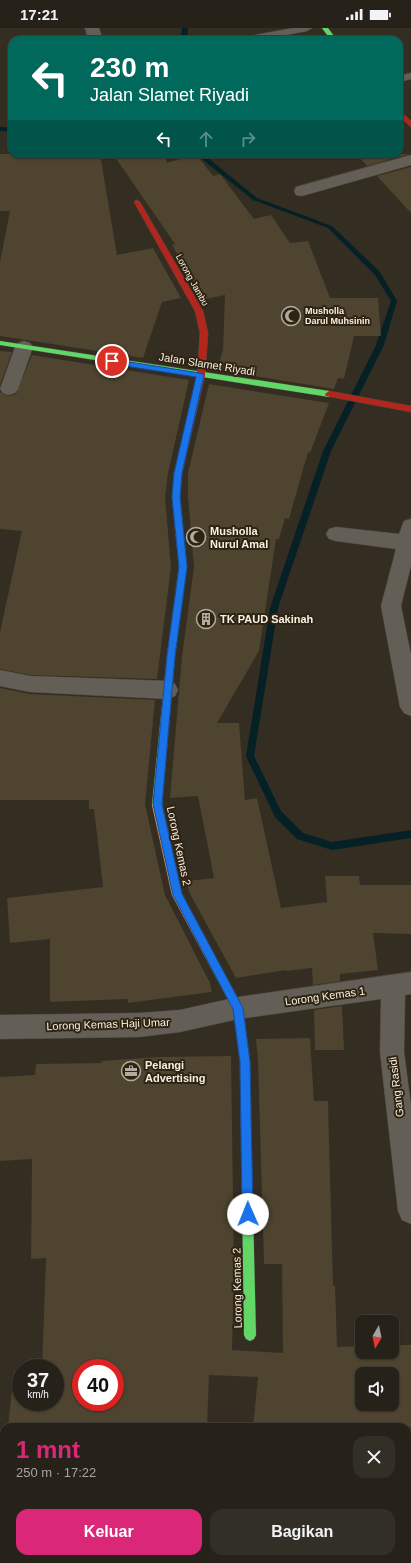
<!DOCTYPE html>
<html lang="id">
<head>
<meta charset="utf-8">
<style>
  body { margin:0; font-family:Helvetica,sans-serif; background:#322f27; color:#f1f3f6; height:100vh; display:flex; flex-direction:column; font-size:15px; white-space:nowrap }
  * { box-sizing:border-box; margin:0 }
  p { font-size:13px; color:#a4a4a2 }
  .icon { flex:none; width:22px; height:22px; fill:none; stroke:currentColor; stroke-width:2; stroke-linecap:round; stroke-linejoin:round }
  .map { position:relative; flex:1; overflow:hidden }
  .drawer { position:absolute; left:0px; top:1395px; width:411px; height:140px; display:flex; flex-direction:column; background:#26221a; border-radius:12px 12px 0 0; box-shadow:0 1px 3px #0004,0 0 0 1px #423f39 }
  .drawer>* { flex:none }
  .banner { position:absolute; left:8px; top:8px; width:395px; height:122px; border-radius:12px; box-shadow:0 1px 3px #0004,0 0 0 1px #423f39; background:#00695c; color:#fff; overflow:hidden }
  .needle { width:26px; rotate:189deg }
  .controls { position:absolute; left:355px; top:1287px; display:grid; gap:8px }
  .controls a { display:grid; place-items:center; width:44px; height:44px; border-radius:8px; background:#26221a; box-shadow:0 1px 3px #0004,0 0 0 1px #423f39; font-size:20px }
  .speed { position:absolute; left:12px; top:1331px; display:flex; gap:8px; font-size:20px; font-weight:700; text-align:center }
  .speed>* { display:grid; place-content:center; width:52px; height:52px; border-radius:50%; background:#26221a; box-shadow:0 1px 3px #0004,0 0 0 1px #423f39; line-height:1 }
  .speed small { font-size:10px; font-weight:400 }
  .speed .limit { border:6px solid #d22; background:#fff; color:#111 }
  .pin { position:absolute; display:grid; place-items:center; width:34px; height:34px; color:#fff; margin:-17px; border:2px solid #fff; border-radius:50%; box-shadow:0 1px 4px #0007 }
  .me { position:absolute; width:44px; margin:-22px; rotate:359deg; stroke-linejoin:round; filter:drop-shadow(0 0 3px #0008) }
  .turn { display:flex; align-items:center; gap:14px; height:84px; padding:0 16px; font-size:18px }
  .turn .icon { width:52px; height:52px; stroke-width:2.5 }
  .turn b { display:block; font-size:28px; line-height:34px }
  .lanes { display:flex; align-items:center; height:38px; padding:0 16px; background:#0003; justify-content:center; gap:20px; direction:ltr }
  .lanes .off { opacity:.35 }
  .round { display:grid; place-items:center; flex:none; width:42px; height:42px; border-radius:12px; background:#322f27 }
  .summary { display:flex; align-items:center; justify-content:space-between; height:68px; padding:0 16px }
  h1 { font-size:24px; font-weight:600; line-height:30px; color:#db2777 }
  .cta { display:flex; gap:8px; margin-top:auto; padding:8px 16px }
  .cta a { flex:1; height:46px; border-radius:12px; background:#db2777; color:#fff; font-size:16px; font-weight:600; line-height:46px; text-align:center }
  .cta a+a { background:#322f27; color:#f1f3f6 }
  .status { display:flex; justify-content:space-between; align-items:center; height:28px; padding:0 20px; background:#26221a; direction:ltr }
  .status svg { height:11px; fill:currentColor }
  .map>svg:first-child { display:block }
</style>
</head>
<body>
<div class="status"><b>17:21</b><svg viewBox="0 0 49 12"><path d="M0 12V9h3v3zM5 12V6h3v6zM10 12V3h3v9zM15 12V0h3v12zM26 1h20v11H26zM47 4h2v5h-2z"/></svg></div>
<div class="map">
<svg width="411" height="1535" viewBox="0 0 411 1535">
  <rect width="100%" height="100%" fill="#332d22"/>
  <g fill="none" stroke-linecap="round" stroke-linejoin="round">
    <!-- stream -->
    <path fill="#052126" fill-rule="evenodd" d="M182,0H188L187,12H181Z
      M0,99H12V103H0Z
      M200,126H206L208,130L257,170L332,198L380,244L397,273L384,317L331,423L278,580L254,728L281,783L303,805L332,814L411,802V810L332,822L297,811L275,789L246,728L270,580L323,423L376,317L391,273L375,247L328,200L253,172L203,132Z"/>
  </g>
  <!-- building -->
  <path fill="#4e442f" fill-rule="evenodd" d="M0,126H100L117,227L153,220L181,270L162,274L143,330L0,308V234L10,183H0Z
    M113,126H165L167,135L196,126L213,148L220,146L254,191L271,187L290,215L308,213L330,270H378L381,308H354L344,351L338,350L334,361L217,342L223,322L225,267L206,271L204,264L200,265L172,217L175,216Z
    M356,126H409L367,138Z
    M411,139V185L377,148Z
    M0,323L12,324L0,357Z
    M32,327L189,352L168,445L165,469L171,539L157,651L30,647L0,641V604L22,503L0,501V364L9,368L16,366Z
    M209,356L329,375L310,425L308,424L289,491L285,490L279,511H276L259,623L217,695H239L245,772L257,770L281,880L327,874L325,848H359L360,857H411V906L373,905L378,942L340,946V953L313,957L312,940L286,943V942L236,950L189,864L187,853L214,850L198,768L170,770L182,628L194,539L188,469V445Z
    M0,660L30,666L155,672L145,776L165,867L210,955L212,964L128,975V971L50,974V911L10,915L7,870L103,859L94,781H89V772H0Z
    M342,978L344,1022H315L314,982Z
    M310,1010L314,1073H328L333,1258H335L337,1319L362,1318V1324H392V1317H411V1399H253L258,1349L209,1347L207,1399H8L14,1343H21V1374H55V1340H42L46,1230L31,1231L32,1131L0,1133V1049L35,1047L36,1036L102,1035L101,1033L159,1029L231,1028L234,1240L232,1322L283,1325L282,1236H264L258,1034L256,1011ZM81,1340H115V1374H81ZM362,1346H392V1376H362Z"/>
  <g fill="none" stroke-linecap="round" stroke-linejoin="round">
    <defs>
      <path id="lane" d="M293,0H312L307,3L259,12H240L245,9Z
        M411,45V51L399,54V48Z"/>
      <path id="street" d="M85,0H99L103,12H89Z
        M411,127V137L302,168L296,167L294,163L296,159Z
        M24,313L30,315L33,319L18,361L15,365L9,367L3,365L0,361L15,319L18,315Z
        M411,491V537L401,578L411,627V688L404,685L400,679L381,578L396,521L336,513L329,511L326,506L329,501L336,499L399,506L404,493Z
        M0,642L30,648L168,653L175,656L178,662L175,668L168,671L30,664L0,658Z
        M411,944V966L405,967L404,1024L411,1078V1196L402,1192L398,1183L380,1024L381,971L238,991L180,1004L139,1009L0,1011V987L139,985L180,982L238,969Z
        M0,1458L4,1459V1489L0,1488Z
        M32,1531H62V1535H32Z"/>
      <path id="fast" d="M322,0H328L337,12H331Z
        M0,313L329,363L333,366L329,369L0,317Z
        M178,443L182,446L180,469L187,539L175,628L162,777L160,780L157,781L154,780L152,777L167,628L179,539L172,469L174,446Z
        M246,1093L250,1094L251,1098L256,1307L254,1311L250,1313L246,1311L244,1307L241,1098L242,1094Z"/>
      <path id="slow" d="M157,773L160,774L162,777L182,866L243,980L250,1034L251,1098L250,1102L246,1103L242,1102L241,1098L240,1034L233,981L172,867L152,777L154,774Z"/>
      <path id="jam" d="M399,82L411,93V99L399,88Z
        M137,172L140,174L203,283L208,305L205,347L182,446L178,449L174,446L197,347L200,305L195,283L134,174Z
        M329,363L411,378V384L326,368L325,366Z"/>
    </defs>
    <!-- lane casing -->
    <use href="#lane" stroke="#4e493f" stroke-width="1"/>
    <!-- street casing -->
    <use href="#street" stroke="#4e493f" stroke-width="1"/>
    <!-- fast casing -->
    <use href="#fast" stroke="#4e493f" stroke-width="1"/>
    <!-- slow casing -->
    <use href="#slow" stroke="#4e493f" stroke-width="1"/>
    <!-- jam casing -->
    <use href="#jam" stroke="#4e493f" stroke-width="1"/>
    <!-- lane -->
    <use href="#lane" fill="#635f56" fill-rule="evenodd"/>
    <!-- street -->
    <use href="#street" fill="#635f56" fill-rule="evenodd"/>
    <!-- fast -->
    <use href="#fast" fill="#63d668" fill-rule="evenodd"/>
    <!-- slow -->
    <use href="#slow" fill="#ff974d" fill-rule="evenodd"/>
    <!-- jam -->
    <use href="#jam" fill="#b3261e" fill-rule="evenodd"/>
  </g>
  <!-- route -->
  <path fill="#1a73e8" stroke="#114b97" d="M110,331L200,345L204,347L182,445L180,469L187,539L175,628L162,776L182,866L243,980L250,1034L253,1186L252,1190L248,1191L244,1190L242,1186L240,1034L233,981L173,867L153,776L167,628L179,539L172,469L174,445L196,349L112,336L110,335Z"/>
  <!-- icons -->
  <defs>
    <symbol id="mosque-ring" viewBox="-11 -11 22 22"><circle r="9.5" fill="#2f2411" stroke="#b2aca0" stroke-width="1.5"/><path d="M3.5-4.9A6 6 0 1 0 3.5 4.9A5 5 0 1 1 3.5-4.9Z" fill="#b2aca0"/></symbol>
    <symbol id="building-ring" viewBox="-11 -11 22 22"><circle r="9.5" fill="#2f2411" stroke="#b2aca0" stroke-width="1.5"/><path d="M-4-6H4V6H1V3H-1V6H-4ZM-2.5-4.3h1.7v1.8h-1.7ZM.8-4.3h1.7v1.8H.8ZM-2.5-1h1.7V.8h-1.7ZM.8-1h1.7V.8H.8Z" fill="#b2aca0"/></symbol>
    <symbol id="office-ring" viewBox="-11 -11 22 22"><circle r="9.5" fill="#2f2411" stroke="#b2aca0" stroke-width="1.5"/><path d="M-6-3h4V-5.5h4V-3h4V5H-6ZM-1-4.5V-3h2v-1.5ZM-6 0V1H6V0Z" fill="#b2aca0"/></symbol>
  </defs>
  <g fill-rule="evenodd">
    <use href="#mosque-ring" x="280" y="277" width="22" height="22"/>
    <use href="#mosque-ring" x="185" y="498" width="22" height="22"/>
    <use href="#building-ring" x="195" y="580" width="22" height="22"/>
    <use href="#office-ring" x="120" y="1032" width="22" height="22"/>
  </g>
  <g text-anchor="middle" dominant-baseline="central" stroke-width="4" stroke-linejoin="round" paint-order="stroke">
    <!-- far-street labels -->
    <g font-size="9" fill="#f7f0e4" stroke="#2f2411">
      <text transform="translate(192 252) rotate(61)">Lorong Jambu</text>
    </g>
    <!-- far-poi labels -->
    <g font-size="9" font-weight="bold" fill="#f7f0e4" stroke="#2f2411" text-anchor="start">
      <text x="305" y="283">Musholla<tspan x="305" dy="10">Darul Muhsinin</tspan></text>
    </g>
    <!-- street labels -->
    <g font-size="11" fill="#f7f0e4" stroke="#2f2411">
      <text transform="translate(207 336) rotate(9)">Jalan Slamet Riyadi</text>
      <text transform="translate(179 818) rotate(78)">Lorong Kemas 2</text>
      <text transform="translate(325 968) rotate(-8)">Lorong Kemas 1</text>
      <text transform="translate(108 996) rotate(-2)">Lorong Kemas Haji Umar</text>
      <text transform="translate(396 1059) rotate(-97)">Gang Rasidi</text>
      <text transform="translate(237 1260) rotate(-91)">Lorong Kemas 2</text>
    </g>
    <!-- poi labels -->
    <g font-size="11" font-weight="bold" fill="#f7f0e4" stroke="#2f2411" text-anchor="start">
      <text x="210" y="503">Musholla<tspan x="210" dy="13">Nurul Amal</tspan></text>
      <text x="220" y="591">TK PAUD Sakinah</text>
      <text x="145" y="1037">Pelangi<tspan x="145" dy="13">Advertising</tspan></text>
    </g>
  </g>
</svg>
<div class="controls">
<a><svg class="needle" viewBox="-14 -14 28 28"><path d="M0-13l5 13h-10z" fill="#e53935"/><path d="M0 13l5-13h-10z" fill="#a4a4a2"/></svg></a>
<a><svg class="icon" aria-label="sound" viewBox="0 0 24 24"><path d="M4 9h4l5-4v14l-5-4H4zM17 9q2 3 0 6"/></svg></a>
</div>
<div class="speed"><div>37<small>km/h</small></div><div class="limit">40</div></div>
<div class="pin" style="left:112px;top:333px;background:#d93025"><svg class="icon" aria-label="arrive" viewBox="0 0 24 24"><path d="M6 21V4h12l-3 4 3 4H6"/></svg></div>
<svg class="me" style="left:248px;top:1186px" viewBox="-20 -20 40 40"><circle r="19" fill="#fff"/><path d="M0-13L10 11 0 6-10 11z" fill="#1a73e8"/></svg>
<div class="banner">
<div class="turn"><svg class="icon" aria-label="left" viewBox="0 0 24 24"><path d="M17 20v-9H6M10 6l-5 5 5 5"/></svg><div><b>230 m</b>Jalan Slamet Riyadi</div></div>
<div class="lanes"><svg class="icon" aria-label="left" viewBox="0 0 24 24"><path d="M17 20v-9H6M10 6l-5 5 5 5"/></svg><svg class="icon off" aria-label="ahead" viewBox="0 0 24 24"><path d="M12 20V5M6 11l6-6 6 6"/></svg><svg class="icon off" aria-label="right" viewBox="0 0 24 24"><path d="M7 20v-9h11M14 6l5 5-5 5"/></svg></div>
</div>
<section class="drawer">
<div class="summary"><div><h1>1 mnt</h1><p>250 m · 17:22</p></div><a class="round"><svg class="icon" aria-label="close" viewBox="0 0 24 24"><path d="M6 6l12 12M18 6L6 18"/></svg></a></div>
<div class="cta"><a>Keluar</a><a>Bagikan</a></div>
</section>
</div>
</body>
</html>
